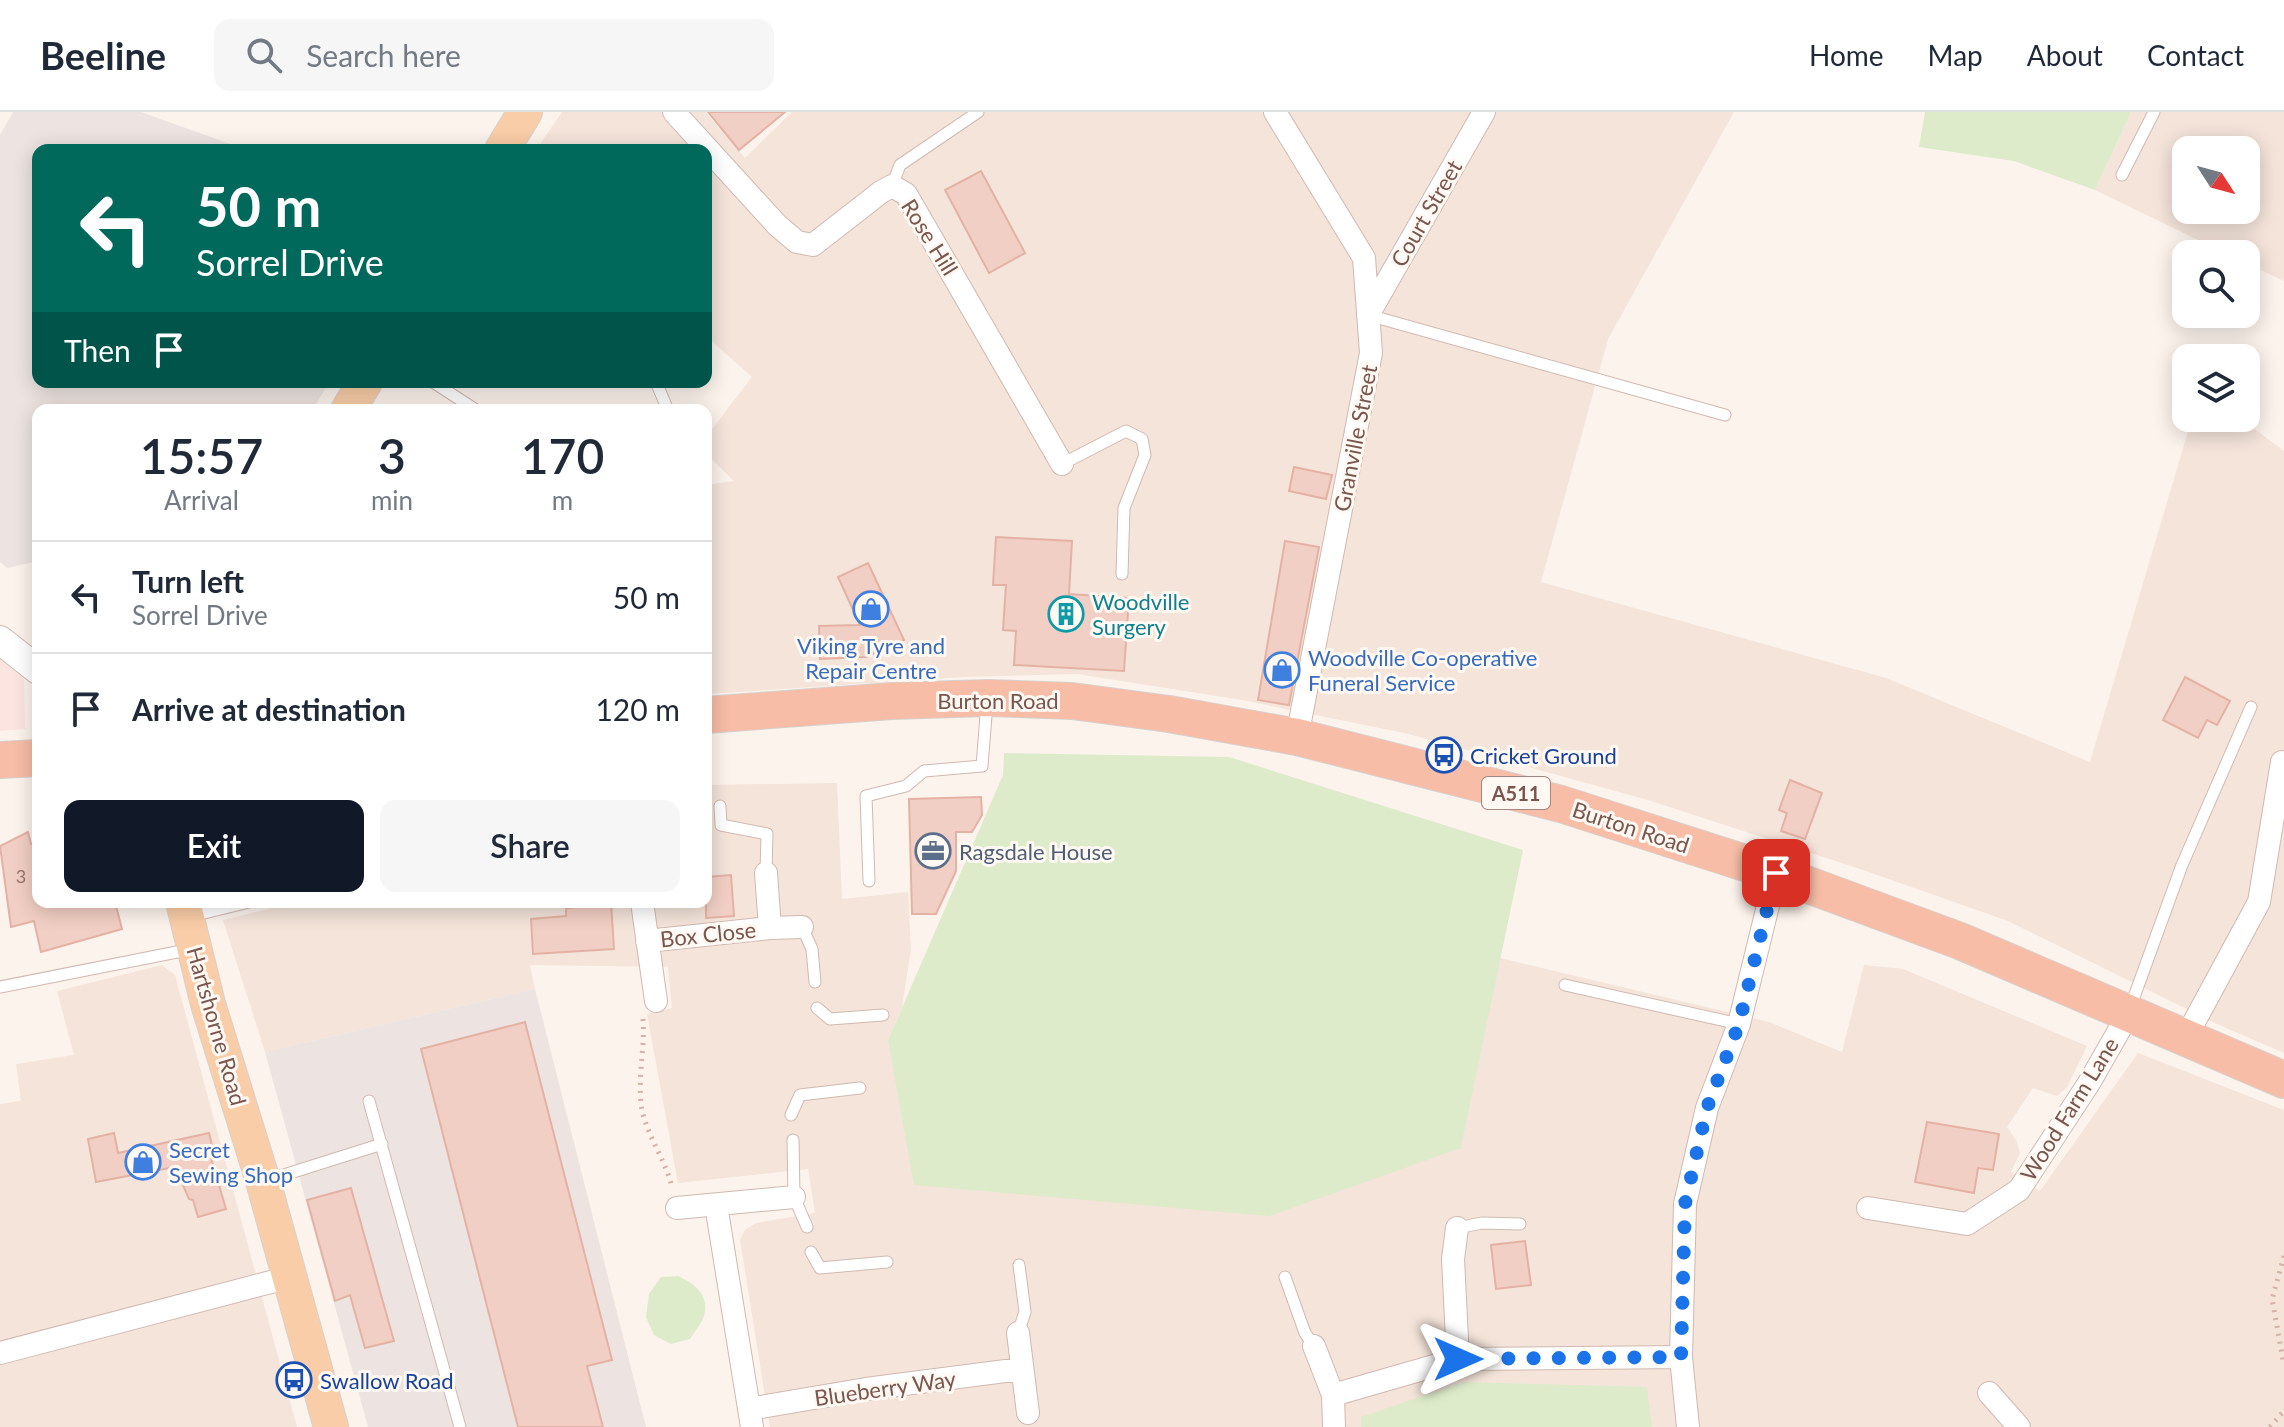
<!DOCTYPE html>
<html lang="en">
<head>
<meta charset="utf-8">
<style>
  body { margin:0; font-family:Lato,sans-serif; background:#f6f6f7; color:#1f2937; height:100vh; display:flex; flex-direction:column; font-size:30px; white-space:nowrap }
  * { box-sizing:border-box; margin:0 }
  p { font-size:26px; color:#747a83 }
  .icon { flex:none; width:44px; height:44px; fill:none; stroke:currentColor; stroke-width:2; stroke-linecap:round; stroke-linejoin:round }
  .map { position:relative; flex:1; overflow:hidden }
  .panel { position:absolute; left:32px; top:292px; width:680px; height:504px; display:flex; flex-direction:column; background:#fff; border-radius:16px; box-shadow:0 4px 20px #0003 }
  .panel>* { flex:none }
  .hud { position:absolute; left:32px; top:32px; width:680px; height:244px; border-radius:16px; box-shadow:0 4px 20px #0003; background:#00695c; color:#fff; overflow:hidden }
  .needle { width:52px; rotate:126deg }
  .tools { position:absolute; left:2172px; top:24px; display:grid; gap:16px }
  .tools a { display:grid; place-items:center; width:88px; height:88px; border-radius:16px; background:#fff; box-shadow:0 4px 20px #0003; font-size:40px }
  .pin { position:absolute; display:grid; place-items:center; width:68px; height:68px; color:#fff; margin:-34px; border-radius:16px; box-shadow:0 4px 12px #0006 }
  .me { position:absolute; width:88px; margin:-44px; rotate:90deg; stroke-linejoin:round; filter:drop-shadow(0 0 6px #0008) }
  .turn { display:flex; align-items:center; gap:28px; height:168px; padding:0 32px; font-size:36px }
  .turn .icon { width:104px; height:104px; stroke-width:2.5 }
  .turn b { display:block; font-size:56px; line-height:68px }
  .then { display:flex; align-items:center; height:76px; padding:0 32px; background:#0003; gap:16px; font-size:30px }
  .eta { display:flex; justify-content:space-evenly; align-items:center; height:136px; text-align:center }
  .eta b { font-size:48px; font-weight:600; line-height:56px }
  .button { display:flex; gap:16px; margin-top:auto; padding:16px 32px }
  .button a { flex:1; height:92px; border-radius:16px; background:#111827; color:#fff; font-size:32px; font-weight:600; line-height:92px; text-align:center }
  .button a+a { background:#f6f6f7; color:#1f2937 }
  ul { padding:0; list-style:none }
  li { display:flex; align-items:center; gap:24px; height:112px; padding:0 32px; border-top:2px solid #e0e1e3 }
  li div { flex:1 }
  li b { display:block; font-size:30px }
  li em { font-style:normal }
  header { display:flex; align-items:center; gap:48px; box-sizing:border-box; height:112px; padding:0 40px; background:#fff; border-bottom:2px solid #e0e1e3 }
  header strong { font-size:38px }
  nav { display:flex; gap:44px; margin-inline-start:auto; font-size:28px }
  .search { width:560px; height:72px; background:#f6f6f7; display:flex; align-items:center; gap:20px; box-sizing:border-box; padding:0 28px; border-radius:16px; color:#747a83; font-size:30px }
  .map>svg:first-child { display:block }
</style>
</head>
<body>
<header>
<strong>Beeline</strong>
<div class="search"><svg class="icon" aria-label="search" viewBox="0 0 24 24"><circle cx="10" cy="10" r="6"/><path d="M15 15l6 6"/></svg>Search here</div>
<nav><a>Home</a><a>Map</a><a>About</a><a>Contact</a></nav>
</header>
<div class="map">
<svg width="2284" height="1315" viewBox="0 0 2284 1315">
  <rect width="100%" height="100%" fill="#fcf3ec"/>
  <!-- residential -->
  <path fill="#f4e4da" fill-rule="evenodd" d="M562,0H705L745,46L792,0H1734L1608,227L1541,470L1886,566L2090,650L2192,306H2240L2284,339V941L2217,912L2008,809L1863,758L1648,688L1409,622L1242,588L1077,562L964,565L706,582V373L734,369L706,342V325L752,265L706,224V38H536Z
    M2131,0H2284V169L2246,151V142H2227L2095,78ZM2186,38H2246V98H2186Z
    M837,671L842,787L908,780L911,837L902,895L888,928L1461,1036L1500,846L1769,910L1842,940L1864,853L1903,857L2087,934L2067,975L2057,984L2033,976L2007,1015L2016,1028L2020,1041L2011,1060L2040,1079L2138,941L2284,998V1315H770L740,1128L745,1118L756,1111L815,1101L808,1057L678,1071L647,902L672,896L668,855L530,853L535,877L265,940L223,808L298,790H706V673Z
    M162,853L175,863L297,1315H0V992L21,989L16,952L74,943L57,879Z"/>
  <!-- commercial -->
  <path fill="#fce4e0" d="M0,547L24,567L25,617L0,619Z"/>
  <!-- industrial -->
  <path fill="#ede4e1" d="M13,0H141L247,38H38V270H330L312,298H38V449L7,456L0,450V23Z
    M535,877L646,1315H368L265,940Z"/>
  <!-- green -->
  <path fill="#ddebca" d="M1925,0H2131L2095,78L2014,49L1919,35Z
    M1004,641L1229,645L1523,738L1461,1036L1269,1104L914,1073L888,928L1003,663Z
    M678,1164C695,1172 710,1183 704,1204C702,1211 694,1220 690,1227L671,1232L654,1223L646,1205L649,1182L661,1165Z
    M1464,1270L1647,1275L1652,1315H1361V1305Z"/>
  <!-- building -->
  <path fill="#f2cfc4" stroke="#e4b2a4" stroke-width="2" d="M708,0H785L739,38Z
    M981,59L1025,141L989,161L945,78Z
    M1294,355L1332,363L1326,387L1289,379Z
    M996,425L1072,429L1069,482L1129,486L1124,559L1014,553L1016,519L1003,518L1006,473H993Z
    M1285,429L1319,435L1289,593L1258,588Z
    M868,451L904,528L866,545L820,547L819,514L860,513L838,465Z
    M2185,565L2230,589L2217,613L2207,608L2198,626L2163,608Z
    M1790,668L1822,681L1805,727L1781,719L1787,701L1779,698Z
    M981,685L982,703L972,720H956V759L936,802H912L909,687Z
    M28,720L31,732L38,731V790H115L122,817L41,840L34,809L11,815L0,734Z
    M731,763L734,804L706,806V765Z
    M576,790H611L614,837L533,842L531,807L566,804V796L577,795Z
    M525,910L612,1248L587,1254L603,1315H518L421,937Z
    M1927,1010L1999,1022L1993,1058L1978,1056L1974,1081L1915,1070Z
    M114,1021L118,1041L209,1021L215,1046H211L226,1097L198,1105L193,1088L189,1087L175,1055L96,1070L88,1027Z
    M351,1076L394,1229L365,1236L350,1183L335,1189L307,1088Z
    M1525,1129L1531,1173L1496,1177L1491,1133Z"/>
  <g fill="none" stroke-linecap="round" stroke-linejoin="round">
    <defs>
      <path id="service" d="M2122,63L2154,0
        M892,74L900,53L978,0
        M1368,203L1725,303
        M433,270L476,298
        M656,270L668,298
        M1062,352L1126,319L1142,327L1145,343L1124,396L1122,462
        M720,694L721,713L767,722L766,761
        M869,769L866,684L906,674L924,659L982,654L987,591
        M192,804L249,790
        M802,815L812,837L815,870
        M1565,873L1739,912
        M0,875L192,837
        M817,896L830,907L883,903
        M2130,896L2182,753L2251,595
        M369,989L460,1315
        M791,1003L800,983L860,976
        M793,1028L794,1085L807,1115
        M268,1068L382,1032
        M1457,1116L1482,1111L1520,1112
        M811,1140L820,1156L887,1150
        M1285,1165L1305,1221L1314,1234
        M1018,1221L1025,1200L1019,1153"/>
      <path id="minor" d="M674,0L777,113L797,130L813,133L881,80L892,74L906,82L1062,352
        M1275,0L1364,146L1371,241L1297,625
        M1368,203L1484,0
        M766,761L770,816
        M642,790L656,889
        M647,829L770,816L802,815
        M2186,925L2259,790L2282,650
        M716,1093L752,1315
        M677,1096L794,1085
        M1868,1096L1967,1112L2019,1078L2089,971L2129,901
        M1457,1116L1453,1147L1458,1247
        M1018,1221L1028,1301
        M1314,1234L1333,1283L1334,1315
        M0,1241L290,1165
        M1989,1281L2019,1315
        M1333,1283L1458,1247L1681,1245
        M749,1297L866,1277L1021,1257
        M1688,1315L1681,1245L1685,1092L1707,996L1739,912L1776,761"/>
      <path id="tertiary" d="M0,528L38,558"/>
      <path id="primary" d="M502,38L525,0
        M348,298L365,270
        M183,790L208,892L263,1069L331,1315"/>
      <path id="trunk" d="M706,603L892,589L988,586L1072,589L1169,602L1297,625L1561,692L1776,761L1960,829L2284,968
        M0,648L38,646"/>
    </defs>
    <!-- service casing -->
    <use href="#service" stroke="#d0b9b0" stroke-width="13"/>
    <!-- minor casing -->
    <use href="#minor" stroke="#d0b9b0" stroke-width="24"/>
    <!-- tertiary casing -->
    <use href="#tertiary" stroke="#d0b9b0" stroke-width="30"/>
    <!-- primary casing -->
    <use href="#primary" stroke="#d9d0cd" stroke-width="36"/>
    <!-- trunk casing -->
    <use href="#trunk" stroke="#d9d0cd" stroke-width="38"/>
    <!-- path -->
    <path stroke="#d7b1a6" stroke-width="5" stroke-dasharray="2 6" stroke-linecap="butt" d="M643,907C645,935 638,963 641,991C644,1020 665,1046 672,1075
      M2284,1144L2272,1187L2284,1253
      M2270,1315L2284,1299"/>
    <!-- service -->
    <use href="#service" stroke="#fff" stroke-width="11"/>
    <!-- minor -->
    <use href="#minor" stroke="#fff" stroke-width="22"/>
    <!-- tertiary -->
    <use href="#tertiary" stroke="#fff" stroke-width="28"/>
    <!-- primary -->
    <use href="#primary" stroke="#f9cda7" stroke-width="34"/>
    <!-- trunk -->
    <use href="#trunk" stroke="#f7bda6" stroke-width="36"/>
  </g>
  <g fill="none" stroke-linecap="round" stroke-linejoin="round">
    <!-- route -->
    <path stroke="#1a73e8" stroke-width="14" stroke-dasharray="0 25.2" d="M1458,1247L1681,1245L1685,1092L1707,996L1739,912L1776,761"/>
  </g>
  <!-- icons -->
  <defs>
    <symbol id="shop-ring" viewBox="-11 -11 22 22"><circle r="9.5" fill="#fff8f3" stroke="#3f7fe0" stroke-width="1.5"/><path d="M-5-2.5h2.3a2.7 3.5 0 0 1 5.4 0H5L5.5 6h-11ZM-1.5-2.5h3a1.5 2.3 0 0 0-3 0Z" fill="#3f7fe0"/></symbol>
    <symbol id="building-ring" viewBox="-11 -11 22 22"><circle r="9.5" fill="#fff8f3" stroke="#0f9aa8" stroke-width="1.5"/><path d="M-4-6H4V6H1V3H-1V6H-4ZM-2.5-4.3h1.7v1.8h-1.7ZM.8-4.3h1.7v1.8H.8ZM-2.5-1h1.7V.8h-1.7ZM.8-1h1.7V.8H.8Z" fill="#0f9aa8"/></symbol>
    <symbol id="bus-ring" viewBox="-11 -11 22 22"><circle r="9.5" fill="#fff8f3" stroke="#1a4fb4" stroke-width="1.5"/><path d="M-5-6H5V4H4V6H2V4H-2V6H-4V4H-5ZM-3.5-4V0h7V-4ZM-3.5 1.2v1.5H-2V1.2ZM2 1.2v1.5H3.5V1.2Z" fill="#1a4fb4"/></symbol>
    <symbol id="office-ring" viewBox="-11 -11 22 22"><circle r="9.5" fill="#fff8f3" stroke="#5c6f8a" stroke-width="1.5"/><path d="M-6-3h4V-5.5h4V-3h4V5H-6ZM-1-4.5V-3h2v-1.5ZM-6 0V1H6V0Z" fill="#5c6f8a"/></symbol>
  </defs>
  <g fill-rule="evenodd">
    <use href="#shop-ring" x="851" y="477" width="40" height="40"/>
    <use href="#building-ring" x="1046" y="482" width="40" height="40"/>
    <use href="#shop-ring" x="1262" y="538" width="40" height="40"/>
    <use href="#bus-ring" x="1424" y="623" width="40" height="40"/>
    <use href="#office-ring" x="913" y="719" width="40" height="40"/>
    <use href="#shop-ring" x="123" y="1030" width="40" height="40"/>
    <use href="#bus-ring" x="274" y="1248" width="40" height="40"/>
  </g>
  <g text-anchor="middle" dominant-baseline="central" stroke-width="6" stroke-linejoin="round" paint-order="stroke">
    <!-- number labels -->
    <g font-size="18" fill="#97746c">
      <text x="21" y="764">3</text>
    </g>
    <!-- shield labels -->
    <rect fill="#fff8f3" stroke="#a18780" stroke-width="2" x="1482" y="665" width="68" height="32" rx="6"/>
    <g font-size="20" font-weight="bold" fill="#79564e">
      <text x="1516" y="681">A511</text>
    </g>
    <!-- street labels -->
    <g font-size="22" fill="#79564e" stroke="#fff8f3">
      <text transform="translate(1426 101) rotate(-60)">Court Street</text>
      <text transform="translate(930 125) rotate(58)">Rose Hill</text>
      <text transform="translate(1355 326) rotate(-79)">Granville Street</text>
      <text x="998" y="588">Burton Road</text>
      <text transform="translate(1631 715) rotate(18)">Burton Road</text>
      <text transform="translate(708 822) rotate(-6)">Box Close</text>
      <text transform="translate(217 914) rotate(74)">Hartshorne Road</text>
      <text transform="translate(2069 997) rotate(-58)">Wood Farm Lane</text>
      <text transform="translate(885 1276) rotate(-8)">Blueberry Way</text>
    </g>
    <!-- culture labels -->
    <g font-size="22" fill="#0d838f" stroke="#fff8f3" text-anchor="start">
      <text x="1092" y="489">Woodville<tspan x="1092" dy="25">Surgery</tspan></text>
    </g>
    <!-- shop labels -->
    <g font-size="22" fill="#366cbe" stroke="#fff8f3" text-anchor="start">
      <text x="871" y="533" text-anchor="middle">Viking Tyre and<tspan x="871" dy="25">Repair Centre</tspan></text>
      <text x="1308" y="545">Woodville Co-operative<tspan x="1308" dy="25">Funeral Service</tspan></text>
      <text x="169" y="1037">Secret<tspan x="169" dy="25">Sewing Shop</tspan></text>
    </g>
    <!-- transit labels -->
    <g font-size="22" fill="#164399" stroke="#fff8f3" text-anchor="start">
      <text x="1470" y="643">Cricket Ground</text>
      <text x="320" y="1268">Swallow Road</text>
    </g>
    <!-- service labels -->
    <g font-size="22" fill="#4e5e75" stroke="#fff8f3" text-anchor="start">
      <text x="959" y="739">Ragsdale House</text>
    </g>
  </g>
</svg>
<div class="tools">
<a><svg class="needle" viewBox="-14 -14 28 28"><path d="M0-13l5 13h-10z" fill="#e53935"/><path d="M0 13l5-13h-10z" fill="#747a83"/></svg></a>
<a><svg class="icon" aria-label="search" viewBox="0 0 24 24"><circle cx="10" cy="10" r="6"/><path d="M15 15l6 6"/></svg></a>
<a><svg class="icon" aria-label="layers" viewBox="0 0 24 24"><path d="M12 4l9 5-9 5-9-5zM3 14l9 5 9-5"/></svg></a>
</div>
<div class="pin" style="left:1776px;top:761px;background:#d93025"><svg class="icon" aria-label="arrive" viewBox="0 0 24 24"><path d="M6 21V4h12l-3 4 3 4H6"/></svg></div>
<svg class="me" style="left:1458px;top:1247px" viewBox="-20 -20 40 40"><path d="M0-17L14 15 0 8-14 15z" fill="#1a73e8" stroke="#fff" stroke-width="4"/></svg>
<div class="hud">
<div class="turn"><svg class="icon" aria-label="left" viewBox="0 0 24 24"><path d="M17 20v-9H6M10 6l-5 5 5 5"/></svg><div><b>50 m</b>Sorrel Drive</div></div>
<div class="then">Then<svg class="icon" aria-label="arrive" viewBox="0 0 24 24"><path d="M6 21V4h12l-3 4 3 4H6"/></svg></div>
</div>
<section class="panel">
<div class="eta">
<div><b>15:57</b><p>Arrival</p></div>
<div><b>3</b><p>min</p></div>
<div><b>170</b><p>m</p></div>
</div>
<ul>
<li><svg class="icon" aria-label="left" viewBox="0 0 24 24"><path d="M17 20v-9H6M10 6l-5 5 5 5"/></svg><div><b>Turn left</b><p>Sorrel Drive</p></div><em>50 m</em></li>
<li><svg class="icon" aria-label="arrive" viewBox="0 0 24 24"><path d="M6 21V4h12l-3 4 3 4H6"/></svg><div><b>Arrive at destination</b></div><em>120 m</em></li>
</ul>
<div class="button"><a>Exit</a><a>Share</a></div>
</section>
</div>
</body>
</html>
